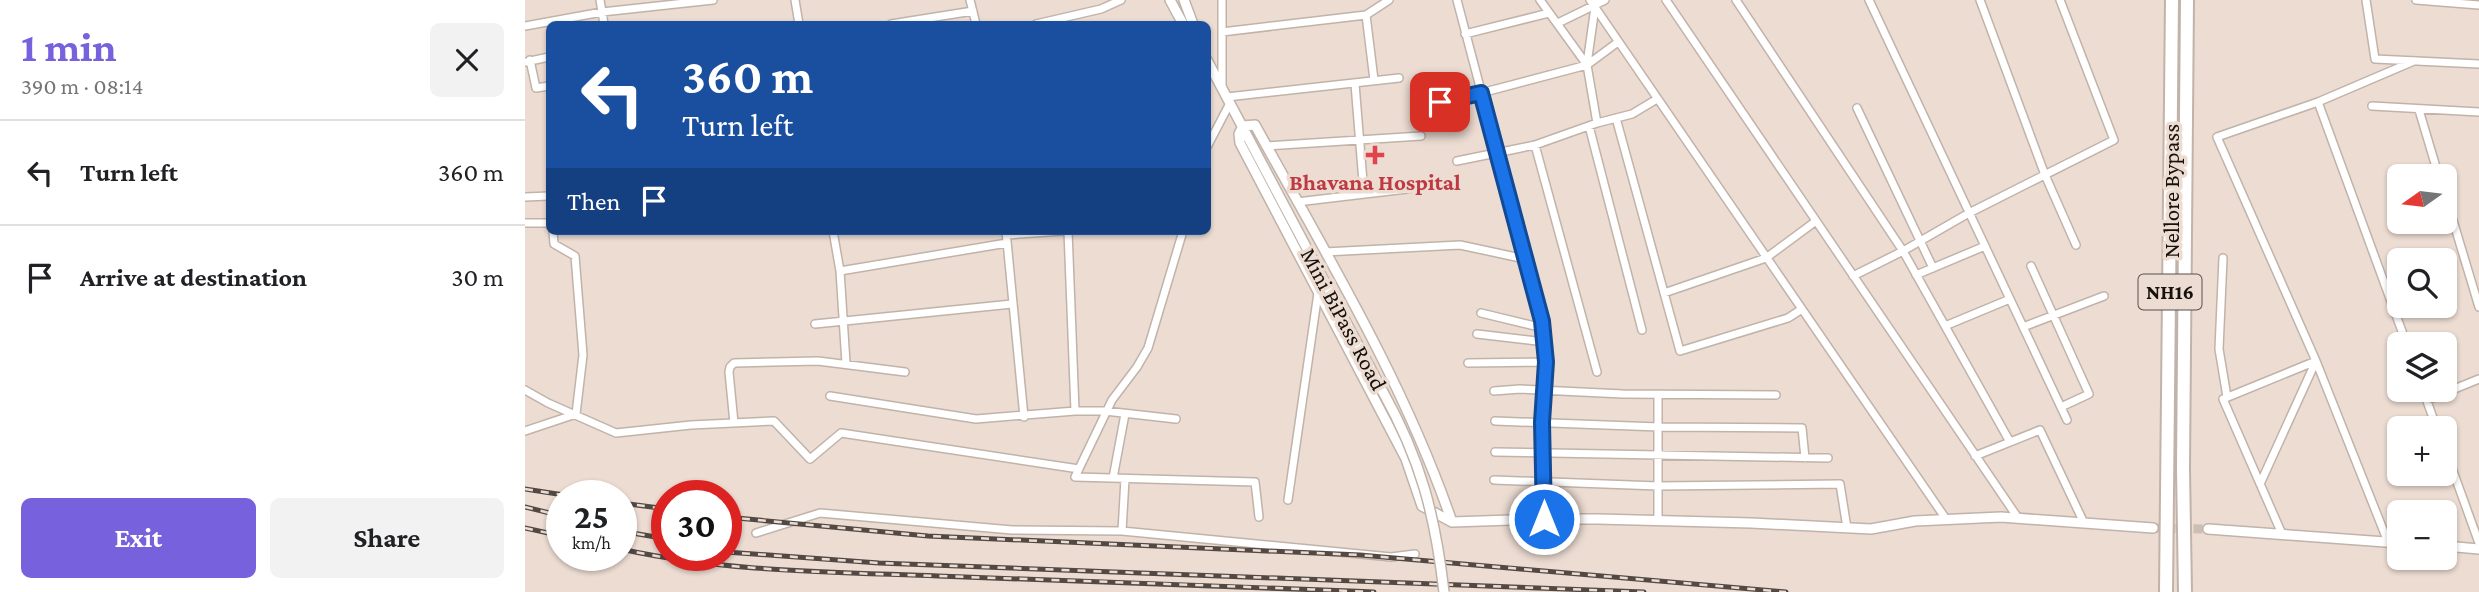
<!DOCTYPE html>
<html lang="en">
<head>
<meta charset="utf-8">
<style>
  body { margin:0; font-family:"Crimson Pro",serif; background:#f2f2f2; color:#202124; height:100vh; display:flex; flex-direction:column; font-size:26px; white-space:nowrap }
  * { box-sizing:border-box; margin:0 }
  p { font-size:23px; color:#757577 }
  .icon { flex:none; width:38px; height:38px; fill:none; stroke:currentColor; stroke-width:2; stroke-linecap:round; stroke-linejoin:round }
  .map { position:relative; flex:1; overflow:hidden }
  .details { display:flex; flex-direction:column; background:#fff; width:525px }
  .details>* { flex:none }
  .top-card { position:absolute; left:21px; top:21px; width:665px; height:214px; border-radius:10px; box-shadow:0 2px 5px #0004; background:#1a4fa0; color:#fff; overflow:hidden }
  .needle { width:46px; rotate:256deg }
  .fabs { position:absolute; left:1862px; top:164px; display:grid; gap:14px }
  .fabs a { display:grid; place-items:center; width:70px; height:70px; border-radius:10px; background:#fff; box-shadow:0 2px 5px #0004; font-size:35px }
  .speed { position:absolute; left:21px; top:480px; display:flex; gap:14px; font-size:35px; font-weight:700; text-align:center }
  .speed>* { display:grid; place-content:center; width:91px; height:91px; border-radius:50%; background:#fff; box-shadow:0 2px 5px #0004; line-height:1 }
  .speed small { font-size:18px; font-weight:400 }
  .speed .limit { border:10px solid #d22; background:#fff; color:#111 }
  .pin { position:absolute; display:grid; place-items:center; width:60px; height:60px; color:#fff; margin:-30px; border-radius:14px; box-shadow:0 4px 10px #0006 }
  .me { position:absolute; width:77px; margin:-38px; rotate:0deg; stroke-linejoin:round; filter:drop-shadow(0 0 5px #0008) }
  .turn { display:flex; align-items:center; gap:24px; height:147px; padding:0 21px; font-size:32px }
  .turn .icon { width:91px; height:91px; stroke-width:2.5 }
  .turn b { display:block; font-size:49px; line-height:60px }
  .then { display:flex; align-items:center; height:66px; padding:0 21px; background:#0003; gap:14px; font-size:26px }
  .round { display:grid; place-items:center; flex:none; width:74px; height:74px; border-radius:10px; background:#f2f2f2 }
  .headline { display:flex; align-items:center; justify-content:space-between; height:119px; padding:0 21px }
  h1 { font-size:42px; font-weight:700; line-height:52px; color:#7861dc }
  .primary-button { display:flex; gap:14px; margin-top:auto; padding:14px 21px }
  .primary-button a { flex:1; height:80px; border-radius:10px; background:#7861dc; color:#fff; font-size:28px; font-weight:700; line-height:80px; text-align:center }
  .primary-button a+a { background:#f2f2f2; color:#202124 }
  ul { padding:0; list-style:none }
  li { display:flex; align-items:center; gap:21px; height:105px; padding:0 21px; border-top:2px solid #e0e0e0 }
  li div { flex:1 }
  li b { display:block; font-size:26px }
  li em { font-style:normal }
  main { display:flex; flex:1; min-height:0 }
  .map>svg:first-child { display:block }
</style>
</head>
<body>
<main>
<section class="details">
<div class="headline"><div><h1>1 min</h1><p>390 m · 08:14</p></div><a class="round"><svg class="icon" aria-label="close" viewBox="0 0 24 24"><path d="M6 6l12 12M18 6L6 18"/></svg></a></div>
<ul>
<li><svg class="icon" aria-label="left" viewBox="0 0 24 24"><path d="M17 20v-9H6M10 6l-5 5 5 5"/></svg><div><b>Turn left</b></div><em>360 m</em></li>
<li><svg class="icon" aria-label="arrive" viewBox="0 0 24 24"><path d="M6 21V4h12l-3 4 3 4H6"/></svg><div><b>Arrive at destination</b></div><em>30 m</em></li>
</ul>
<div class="primary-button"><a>Exit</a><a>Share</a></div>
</section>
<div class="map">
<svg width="1954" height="592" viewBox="0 0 1954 592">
  <rect width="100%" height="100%" fill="#ecdcd2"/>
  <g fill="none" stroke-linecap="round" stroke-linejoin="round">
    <!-- tertiary-tunnel -->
    <path stroke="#ccbeb5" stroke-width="9" stroke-dasharray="9 4.5" stroke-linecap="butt" d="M1628,528L1683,529"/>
    <defs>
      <path id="minor" d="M75,0L79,24
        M270,0L274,24
        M445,0L451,24
        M697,0V87
        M932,0L1017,322L1022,362L1017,422L1019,519
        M1015,0L1062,65L1072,123
        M1065,0L1421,519
        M1141,0L1493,518
        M1211,0L1378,251L1485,442
        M1344,0L1542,420
        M1455,0L1520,175L1551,245
        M1841,0L1850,59L1954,64
        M1891,0L1954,5
        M841,15L849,80
        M1033,23L1080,0
        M366,24L448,11
        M511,24L576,9L596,0
        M0,26L77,12L188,0
        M697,32L841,15L864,0
        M940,34L1024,13
        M5,60L11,88L24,86
        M0,62L24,57
        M1062,64L1071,0
        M830,84L839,194
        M702,97L874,78
        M1793,102L1882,345
        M1847,106L1954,112
        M894,107L956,93L1062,65L1093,42
        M1332,108L1408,268
        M1894,110L1914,177
        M1091,118L1155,351L1263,318L1277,309
        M1064,126L1117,330
        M1010,145L1072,372
        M741,146L896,136
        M682,147L705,103
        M932,161L1010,145L1072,123L1107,114L1132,99
        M1920,194L1954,307
        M0,197L24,196
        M772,202L899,187
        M0,223H24
        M308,231L315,271L321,363
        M481,231L499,417
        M543,231L550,411
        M658,231L623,348L612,367L587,400L550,477L730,482L734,517
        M482,235L538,231
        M800,252L935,245L1000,259
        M1698,258L1694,349L1702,397
        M1506,266L1564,394L1536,407
        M315,271L482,243
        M1391,275L1460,246
        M1328,276L1378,251L1444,213L1589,140L1535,0
        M1139,293L1241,258L1291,221
        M956,313L1018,328
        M290,324L487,304
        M1420,326L1485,299
        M1498,327L1579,296
        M952,334L1020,342
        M943,363L1022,362
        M0,390L23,403L91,433L166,425L249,421L285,459L316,433L554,469
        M1898,390L1912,429
        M969,391L995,389L1098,394L1251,395
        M1133,395V520
        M305,396L451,419L550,411H580L651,419
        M1902,400L1954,379
        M970,421L1134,427L1277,428L1280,458
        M209,423L204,372L205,367L209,363L293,361L380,372
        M0,431L51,414L58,355L50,256L29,244L28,231
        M1920,449L1954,543
        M970,452L1303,458
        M1450,456L1515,430L1559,523
        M588,478L600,414
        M969,480L1133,486L1315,484L1322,528
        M1735,484L1791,361L1692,137L1793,102L1889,61
        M763,500L793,293
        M597,531L600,479
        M231,533L295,513L487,530L597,531L866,557L890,554
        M1757,534L1698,399L1791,361L1863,542"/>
      <path id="tertiary" d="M645,0L658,24
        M659,0L668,24
        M682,60L858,392
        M927,522C879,382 801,254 730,125L718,126L714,134L715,143L881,459L897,506L927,522L1015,519H1073L1226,523L1346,529L1390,521L1476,517L1628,528
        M1683,529L1874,543
        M1920,546L1954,549"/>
      <path id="trunk" d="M1641,592L1647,0
        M1660,592L1658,468L1662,0"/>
    </defs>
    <!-- minor casing -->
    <use href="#minor" stroke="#c1b3a9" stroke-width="10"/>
    <!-- tertiary casing -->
    <use href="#tertiary" stroke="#c1b3a9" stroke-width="12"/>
    <!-- trunk casing -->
    <use href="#trunk" stroke="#c1b3a9" stroke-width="16"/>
    <!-- minor -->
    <use href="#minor" stroke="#fff" stroke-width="7"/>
    <!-- tertiary -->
    <use href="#tertiary" stroke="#fff" stroke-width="9"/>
    <!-- trunk -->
    <use href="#trunk" stroke="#fff" stroke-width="12"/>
    <defs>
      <path id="rail" d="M0,489L39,495
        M96,503L142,509
        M0,507L37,516
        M201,517L403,536L835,555L1261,592
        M0,528L37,536
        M96,531L142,539
        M96,549C199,572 308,572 413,576C559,581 704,586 849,592
        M201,552L354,563L1119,592"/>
    </defs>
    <!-- rail casing -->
    <use href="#rail" stroke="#524944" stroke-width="5"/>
    <!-- rail -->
    <use href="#rail" stroke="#ecdcd2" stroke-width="2.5" stroke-dasharray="8" stroke-linecap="butt"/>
    <defs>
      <path id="tertiary-bridge" d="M858,392C896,460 910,515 919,592"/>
    </defs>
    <!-- tertiary-bridge casing -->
    <use href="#tertiary-bridge" stroke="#c1b3a9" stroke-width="12" stroke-linecap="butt"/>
    <!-- tertiary-bridge -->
    <use href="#tertiary-bridge" stroke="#fff" stroke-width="9"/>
  </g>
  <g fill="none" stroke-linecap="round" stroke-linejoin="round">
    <defs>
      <path id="route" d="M915,102L956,93L1017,321L1021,362L1017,422L1019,519"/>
    </defs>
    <!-- route casing -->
    <use href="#route" stroke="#114b97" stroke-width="18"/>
    <!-- route -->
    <use href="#route" stroke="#1a73e8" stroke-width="12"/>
  </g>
  <!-- markers -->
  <path fill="#e0444e" stroke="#ecdcd2" stroke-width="2.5" d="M846.5 144.5h7v7h7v7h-7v7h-7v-7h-7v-7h7z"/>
  <g text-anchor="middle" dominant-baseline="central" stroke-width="7" stroke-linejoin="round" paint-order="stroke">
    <!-- shield labels -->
    <rect fill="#ecdcd2" stroke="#574e49" stroke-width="2" x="1613.5" y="274.5" width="63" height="35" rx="5"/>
    <g font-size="21" font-weight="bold" fill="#17110e">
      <text x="1645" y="292">NH16</text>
    </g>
    <!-- health labels -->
    <g font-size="23" font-weight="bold" fill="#be3a42" stroke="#ecdcd2">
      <text x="850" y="182">Bhavana Hospital</text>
    </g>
    <!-- street labels -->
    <g font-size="23" fill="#17110e" stroke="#ecdcd2">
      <text transform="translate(1646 191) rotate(-90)">Nellore Bypass</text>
      <text transform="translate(819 319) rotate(62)">Mini BiPass Road</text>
    </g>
  </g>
</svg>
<div class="fabs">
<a><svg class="needle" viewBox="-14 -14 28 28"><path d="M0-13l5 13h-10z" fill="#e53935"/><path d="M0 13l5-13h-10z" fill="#757577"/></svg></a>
<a><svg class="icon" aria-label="search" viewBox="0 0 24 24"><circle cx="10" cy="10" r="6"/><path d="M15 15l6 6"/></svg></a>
<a><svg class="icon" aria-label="layers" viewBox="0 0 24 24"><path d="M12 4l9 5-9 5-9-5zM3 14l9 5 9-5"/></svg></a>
<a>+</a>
<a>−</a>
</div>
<div class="speed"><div>25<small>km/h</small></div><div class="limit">30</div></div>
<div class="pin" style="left:915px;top:102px;background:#d93025"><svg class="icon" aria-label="arrive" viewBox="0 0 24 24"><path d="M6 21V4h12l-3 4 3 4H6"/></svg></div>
<svg class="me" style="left:1019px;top:519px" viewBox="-20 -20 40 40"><circle r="17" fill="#1a73e8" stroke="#fff" stroke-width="3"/><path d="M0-11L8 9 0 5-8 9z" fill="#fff"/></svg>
<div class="top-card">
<div class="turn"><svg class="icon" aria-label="left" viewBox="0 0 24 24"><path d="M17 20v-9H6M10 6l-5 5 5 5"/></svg><div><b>360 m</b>Turn left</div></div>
<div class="then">Then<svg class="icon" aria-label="arrive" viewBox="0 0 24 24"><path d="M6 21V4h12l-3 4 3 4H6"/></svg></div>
</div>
</div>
</main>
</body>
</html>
